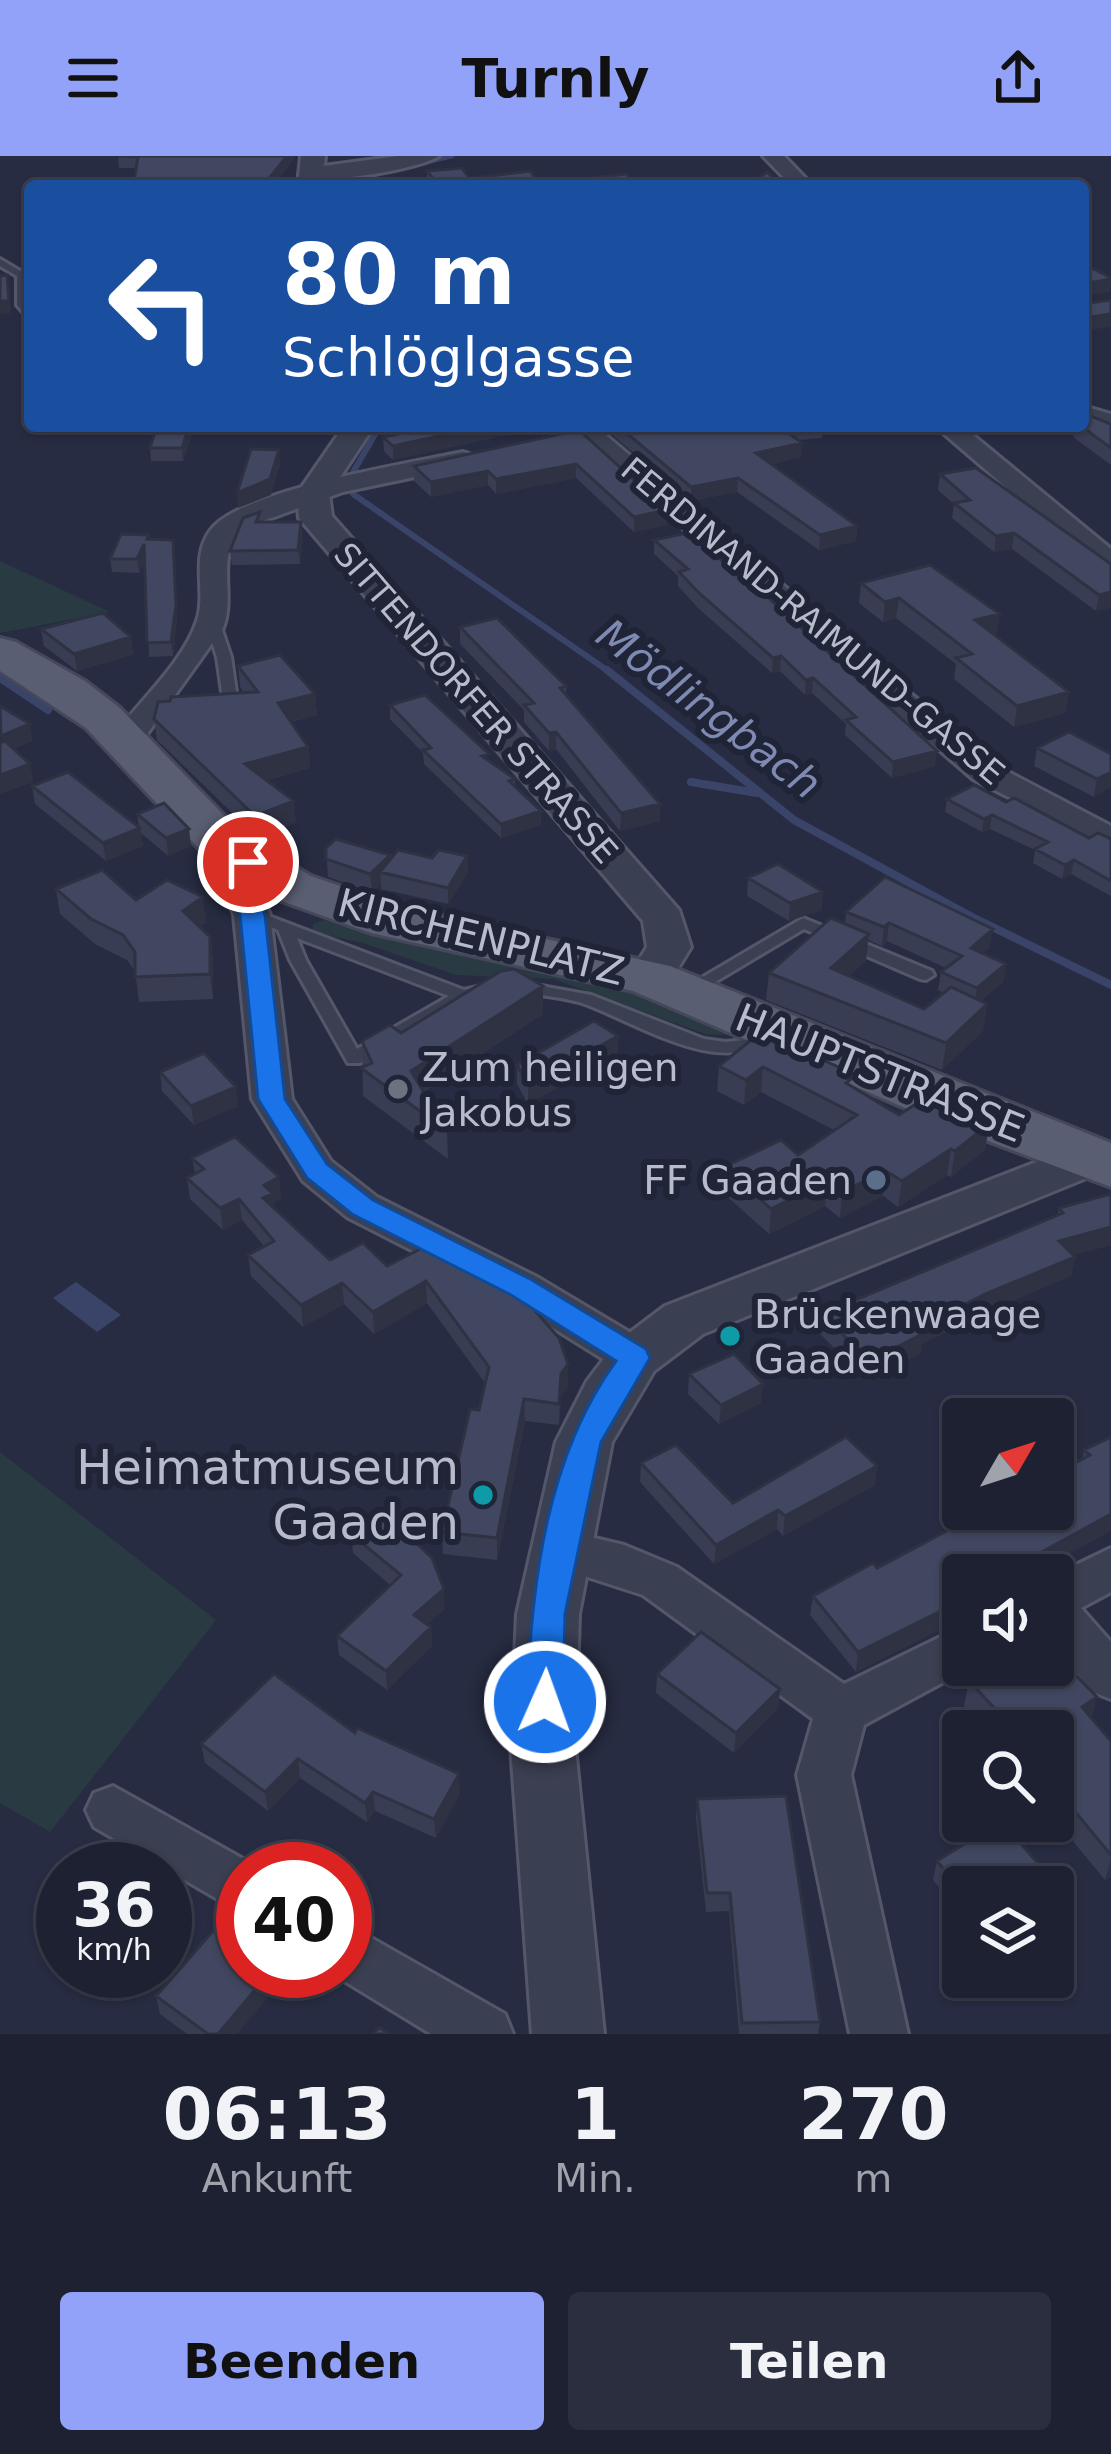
<!DOCTYPE html>
<html lang="de">
<head>
<meta charset="utf-8">
<style>
  body { margin:0; font-family:"DejaVu Sans",sans-serif; background:#2a2e3e; color:#f1f3f6; height:100vh; display:flex; flex-direction:column; font-size:45px; white-space:nowrap }
  * { box-sizing:border-box; margin:0 }
  p { font-size:39px; color:#a0a3ac }
  .icon { flex:none; width:66px; height:66px; fill:none; stroke:currentColor; stroke-width:2; stroke-linecap:round; stroke-linejoin:round }
  .map { position:relative; height:1878px; overflow:hidden }
  .side { display:flex; flex-direction:column; background:#1d2132; flex:1 }
  .side>* { flex:none }
  .hud { position:absolute; left:24px; top:24px; width:1065px; height:252px; border-radius:12px; box-shadow:0 3px 9px #0004,0 0 0 3px #3b3e4d; background:#1a4fa0; color:#fff; overflow:hidden }
  .needle { width:78px; rotate:51deg }
  .controls { position:absolute; left:942px; top:1242px; display:grid; gap:24px }
  .controls a { display:grid; place-items:center; width:132px; height:132px; border-radius:12px; background:#1d2132; box-shadow:0 3px 9px #0004,0 0 0 3px #3b3e4d; font-size:60px }
  .speed { position:absolute; left:36px; top:1686px; display:flex; gap:24px; font-size:60px; font-weight:700; text-align:center }
  .speed>* { display:grid; place-content:center; width:156px; height:156px; border-radius:50%; background:#1d2132; box-shadow:0 3px 9px #0004,0 0 0 3px #3b3e4d; line-height:1 }
  .speed small { font-size:30px; font-weight:400 }
  .speed .limit { border:18px solid #d22; background:#fff; color:#111 }
  .pin { position:absolute; display:grid; place-items:center; width:102px; height:102px; color:#fff; margin:-51px; border:6px solid #fff; border-radius:50%; box-shadow:0 3px 12px #0007 }
  .me { position:absolute; width:132px; margin:-66px; rotate:2deg; stroke-linejoin:round; filter:drop-shadow(0 0 9px #0008) }
  .turn { display:flex; align-items:center; gap:42px; height:252px; padding:0 60px; font-size:54px }
  .turn .icon { width:156px; height:156px; stroke-width:2.5 }
  .turn b { display:block; font-size:84px; line-height:102px }
  .eta { display:flex; justify-content:space-evenly; align-items:center; height:204px; text-align:center }
  .eta b { font-size:72px; font-weight:700; line-height:84px }
  .button { display:flex; gap:24px; margin-top:auto; padding:24px 60px }
  .button a { flex:1; height:138px; border-radius:12px; background:#91a2f8; color:#111; font-size:48px; font-weight:700; line-height:138px; text-align:center }
  .button a+a { background:#2a2e3e; color:#f1f3f6 }
  header { display:flex; justify-content:space-between; align-items:center; height:156px; padding:0 60px; background:#91a2f8; color:#111; font-size:54px; font-weight:700 }
  .map>svg:first-child { display:block }
</style>
</head>
<body>
<header><svg class="icon" aria-label="menu" viewBox="0 0 24 24"><path d="M4 6h16M4 12h16M4 18h16"/></svg>Turnly<svg class="icon" aria-label="share" viewBox="0 0 24 24"><path d="M12 15V3M7 8l5-5 5 5M5 13v7h14v-7"/></svg></header>
<div class="map">
<svg width="1111" height="1878" viewBox="0 0 1111 1878">
  <rect width="100%" height="100%" fill="#272c42"/>
  <!-- green -->
  <path fill="#293a43" d="M0,405L110,456L0,477Z
    M323,764L545,809L677,848L750,880L705,878L554,823L456,819L363,787L312,776L313,768Z
    M0,1296L216,1464L50,1676L0,1647Z"/>
  <!-- water -->
  <path fill="#3a4469" d="M76,1126L121,1159L97,1176L53,1142Z"/>
  <g fill="none" stroke-linecap="round" stroke-linejoin="round">
    <!-- stream-far2 -->
    <path stroke="#3a4469" stroke-width="4.5" d="M411,10L452,0
      M338,30L394,13"/>
    <!-- stream-far1 -->
    <path stroke="#3a4469" stroke-width="6" d="M380,270L349,323L353,338L611,517"/>
    <!-- stream -->
    <path stroke="#3a4469" stroke-width="8" d="M607,514L794,664L972,761L1111,829
      M0,522L48,554
      M691,626L757,637"/>
    <defs>
      <path id="service" d="M0,103L27,119L30,164L17,149V120L0,110Z
        M212,461L219,465L231,501L238,550L231,554L224,550L217,501L205,465Z
        M253,754L464,834L486,829L494,834L492,838L466,844L360,907H348L290,804L278,774L247,762L245,759L247,756ZM297,782L449,840L357,893L306,804Z
        M803,762L932,815L934,819L926,824L920,823L804,773L695,838L689,839L681,834Z
        M519,826L591,839L704,883L726,886L744,884L766,875L775,880C721,926 634,864 579,846C557,840 535,839 513,835L511,831L513,827Z"/>
      <path id="minor" d="M398,0H439C420,13 317,31 299,18L309,12Z
        M763,0H784L813,30H792Z
        M1083,250L1111,258V273L1083,265Z
        M573,270H595L995,609L1111,670V693L973,623L574,278Z
        M935,270H962L1111,393V415L1101,413Z
        M463,296L472,299L476,304L472,309L343,336L241,373C215,402 236,439 223,472L137,592H115L110,585C136,548 182,509 197,465C207,435 190,403 210,375C238,334 411,307 463,296Z
        M248,696L260,699L265,706L259,733L270,759L292,943L331,1005L377,1041L537,1121L651,1189L657,1201L651,1213L635,1217L619,1213L507,1143L347,1061L303,1025L252,943L234,759C226,737 222,720 236,699Z
        M561,1374L624,1389L677,1411L844,1528L963,1470V1509H975L864,1569L851,1619L908,1878H850L797,1619L813,1563L643,1439L544,1407L537,1393L544,1379Z
        M1111,1392V1436L1081,1452L1111,1486V1543L1093,1536L1053,1490V1420Z
        M113,1630L261,1713H243V1758L94,1671L86,1654L94,1637Z
        M345,1767L505,1858L513,1878H431L328,1815H345Z"/>
      <path id="tertiary" d="M301,0H325L322,30H298Z
        M344,270H374L329,338L332,360L679,754L691,791L666,832L650,836L634,832L628,822L647,791L643,765L299,362L297,338Z
        M1088,986L1106,990L1111,999L1106,1014L703,1178L654,1215L612,1286L579,1458L575,1591L604,1878H532L511,1591L517,1458L556,1286L587,1225L616,1187L665,1150Z"/>
      <path id="primary" d="M0,482L16,486L85,525L120,552L242,678L311,720L404,752L670,810L1111,987V1031L940,967L633,835L371,777L273,742L206,700L86,572L0,515Z"/>
    </defs>
    <!-- service casing -->
    <use href="#service" stroke="#535769" stroke-width="6"/>
    <!-- minor casing -->
    <use href="#minor" stroke="#535769" stroke-width="6"/>
    <!-- tertiary casing -->
    <use href="#tertiary" stroke="#535769" stroke-width="6"/>
    <!-- primary casing -->
    <use href="#primary" stroke="#45485b" stroke-width="6"/>
    <!-- service -->
    <use href="#service" fill="#3b3f52" fill-rule="evenodd"/>
    <!-- minor -->
    <use href="#minor" fill="#3b3f52" fill-rule="evenodd"/>
    <!-- tertiary -->
    <use href="#tertiary" fill="#3b3f52" fill-rule="evenodd"/>
    <!-- primary -->
    <use href="#primary" fill="#595e72" fill-rule="evenodd"/>
  </g>
  <!-- wall -->
  <path fill="#383d53" fill-rule="evenodd" d="M118,0H296L273,30L136,12H119Z
    M427,15L473,27V22L542,30H382V27L427,24Z
    M1111,268V309L1073,281L1075,270Z
    M139,270H218V276H193L183,305H151L150,292L155,276H140Z
    M437,270L393,304L384,295L383,281Z
    M611,270H823L822,282L797,284L801,301L771,308L857,370L856,385L819,394L737,336L691,345L611,278Z
    M579,274L667,369L634,376L576,322L496,338L488,329L431,341L414,325V310Z
    M940,318L1111,408L1096,455L1012,393L994,396L952,362L954,348L938,334Z
    M260,356L261,366L303,380L300,408L232,409L230,395Z
    M149,379V384L175,398L177,463L173,500L149,501L145,404L139,417L112,416L110,403Z
    M654,384L935,610L892,622L845,579L846,568L812,537L805,539L780,515L772,517L698,452L678,430V420L654,398Z
    M861,427L997,478H994L1069,536L1065,557L1014,571L954,523L956,508L896,462L883,466L859,447Z
    M460,471L566,530V539L660,665L620,675L556,593L549,595L524,566V554L460,488Z
    M41,473L134,498L77,515L44,490Z
    M238,510L315,538L317,559L291,566L308,591L310,612L267,624L296,666L258,682L157,584L154,563L170,545L244,537L240,531Z
    M390,549L490,605L515,623V631L541,655V669L501,682L424,608L423,597L390,563Z
    M1037,592L1111,598L1094,641L1034,610Z
    M32,630L139,670L137,658L191,690L168,700L141,677L143,690L106,705L35,648Z
    M947,643L1006,646L1089,682L1111,683V740L1071,718L1062,723L1033,707L1035,694L990,673L982,676L945,656Z
    M326,692L390,704L467,700L468,716L448,748L381,733V727L372,736L328,721Z
    M748,722L822,754L789,765L747,740Z
    M56,733L136,744L206,766L199,771L210,781L213,806V843L139,846L135,815L127,804L95,788L60,758Z
    M846,756L990,791L983,797L1006,808L1003,826L981,845L987,848L983,875L942,914L766,844L769,817L845,768ZM868,784L882,790L887,785L946,812L941,816L938,834L944,837L924,853L849,820L866,805Z
    M543,858L423,936L447,975L448,1003L363,940L362,885L401,877Z
    M761,876L899,959L989,968L985,994L951,1021L947,1019L898,1051L883,1040L840,1062L825,1050L769,1078L723,1037L724,1011L798,999L834,974L761,936L744,949L717,935L719,910Z
    M618,899L528,948L517,928V909Z
    M160,916L238,950L194,969L162,935Z
    M192,1002L279,1021L281,1042L274,1046V1052L330,1104L387,1110L430,1088L568,1230L561,1240L559,1269L525,1265L497,1404L443,1398L442,1376L479,1254L485,1227L427,1147L374,1178L344,1148L303,1171L251,1120L248,1099L264,1090L242,1064L223,1074L190,1043L187,1022L195,1018Z
    M1111,1038V1089L1073,1099L1075,1101L1071,1120L981,1158L922,1188L921,1197L867,1224L820,1178L822,1158L1057,1060L1059,1052Z
    M689,1218L761,1247L719,1268L688,1238Z
    M1111,1281L963,1419V1462L856,1516L810,1459L813,1440L877,1412L1082,1303L1084,1294Z
    M641,1307L733,1347L877,1310L875,1329L783,1380L777,1373L714,1408L640,1326Z
    M351,1378L445,1453L427,1468L431,1471L432,1490L387,1534L339,1499L337,1480L390,1429L353,1397Z
    M657,1518L780,1533L778,1552L734,1597L656,1537Z
    M969,1525L1091,1562L1111,1585V1721L1105,1724L1053,1661V1575H988L964,1550Z
    M355,1577L460,1637L436,1682L375,1655L367,1666L300,1622L268,1655L205,1607L201,1588Z
    M697,1643L820,1866L818,1878H739L729,1755L706,1756L696,1662Z
    M1001,1665L1072,1746L1067,1764L1053,1774V1731H963V1759L933,1724L937,1705Z
    M281,1825L237,1878H187L160,1858L156,1840Z"/>
  <!-- shaded-wall -->
  <path fill="#2e3243" d="M287,0H296L273,30H263Z
    M7,119L11,157L0,158V145Z
    M1111,123L1110,136L1083,140V128Z
    M1111,158V171L1083,175V162Z
    M189,270H192L193,276L183,305L182,292Z
    M486,270H550L393,304V290Z
    M802,287L801,301L755,311L756,297Z
    M279,294L280,309L271,339L238,352L237,337Z
    M576,308V322L496,338V323Z
    M488,315V329L431,341V326Z
    M738,322L737,336L691,345V331Z
    M667,354V369L634,376V361Z
    M301,366L303,380L300,408L298,394Z
    M857,370L856,385L819,394L820,379Z
    M1014,377L1012,393L994,396L996,380Z
    M173,384L177,463L173,500L171,486Z
    M144,388L146,401L139,417L137,403Z
    M1111,436V452L1096,455L1099,439Z
    M899,442L896,462L883,466L885,446Z
    M1000,458L997,478L972,484L975,464Z
    M131,481L134,498L77,515L74,498Z
    M781,500L780,515L772,517L773,502Z
    M813,522L812,537L805,539L806,524Z
    M1069,536L1065,557L1014,571L1017,550Z
    M315,538L317,559L280,568L278,547Z
    M30,568L33,585L4,597L1,580Z
    M556,576V593L549,595V577Z
    M308,591L310,612L247,629L245,608Z
    M937,595L935,610L892,622L893,606Z
    M30,608L34,626L0,638V619Z
    M1111,616V631L1094,641L1097,623Z
    M294,645L296,666L258,682L255,660Z
    M660,648V665L620,675L621,657Z
    M541,655V669L501,682V668Z
    M992,659L990,673L982,676L984,663Z
    M140,672L143,690L106,705L103,687Z
    M189,673L191,690L168,700L166,682Z
    M390,699L391,717L380,716L381,727L372,736L370,718Z
    M467,700L468,716L448,748V732Z
    M1074,704L1071,718L1062,723L1065,709Z
    M823,736L822,754L789,765L790,747Z
    M203,741L206,766L186,780L183,755Z
    M889,767L887,785L882,790L884,771Z
    M993,773L990,791L969,810L971,792Z
    M869,778L866,805L828,838L831,812Z
    M210,781L213,806V843L210,818Z
    M1006,808L1003,826L974,851L977,832Z
    M543,830V858L412,942L411,915Z
    M987,848L983,875L942,914L946,887Z
    M618,880V899L528,948V929Z
    M763,911L761,936L744,949L746,924Z
    M236,931L238,950L194,969L191,950Z
    M989,968L985,994L951,1021L955,995Z
    M951,993L947,1019L898,1051L902,1025Z
    M886,1015L883,1040L840,1062L842,1036Z
    M279,1021L281,1042L274,1046L275,1059L266,1063L264,1029Z
    M828,1024L825,1050L769,1078L771,1053Z
    M239,1043L242,1064L223,1074L220,1052Z
    M1111,1071V1089L1055,1104L1059,1085Z
    M1075,1101L1071,1120L981,1158L922,1188L921,1197L867,1224L870,1205L918,1172L985,1138Z
    M426,1125L427,1147L374,1178L373,1156Z
    M342,1127L344,1148L303,1171L301,1149Z
    M568,1208V1230L561,1240L559,1269L561,1218Z
    M763,1228L761,1247L719,1268L721,1249Z
    M524,1243L525,1265L497,1404V1382Z
    M877,1310L875,1329L783,1380L785,1360Z
    M778,1354L777,1373L714,1408L716,1389Z
    M1111,1358V1375L1031,1419H1014L1018,1409Z
    M444,1433L445,1453L415,1478L414,1459Z
    M963,1444V1462L856,1516L858,1496Z
    M431,1471L432,1490L387,1534L386,1515Z
    M780,1533L778,1552L734,1597L736,1577Z
    M1097,1541L1091,1565L1082,1551Z
    M298,1603L300,1622L268,1655L265,1636Z
    M459,1618L460,1637L436,1682L434,1663Z
    M373,1636L375,1655L367,1666L365,1647Z
    M1111,1703V1721L1105,1724Z
    M1072,1746L1067,1764L1053,1774V1759Z
    M271,1815H279L281,1825L237,1878H218Z"/>
  <!-- building -->
  <path fill="#414760" stroke="#2e3243" stroke-width="3" d="M118,0H287L263,30H133L138,1Z
    M462,12L475,30H439L427,15Z
    M530,15L542,30H479L473,22Z
    M767,16L783,30H766L760,21Z
    M626,18L639,30H600L591,22Z
    M427,23L429,30H384L382,27Z
    M927,25L933,30H893L891,28Z
    M1090,111L1111,122V123L1083,128V112Z
    M7,119L9,145H0V120Z
    M1111,144V158L1083,162V148Z
    M1083,257L1111,268V292L1081,270H1083Z
    M157,270H189L182,292H150Z
    M437,270H486L393,290L383,281Z
    M618,270H793L780,271L802,287L756,297L857,370L820,379L738,322L691,331Z
    M579,274L667,354L634,361L576,308L496,323L488,315L431,326L414,310Z
    M251,293L279,294L270,323L237,337Z
    M976,312L1111,408V436L1099,439L1014,377L996,380L954,347L970,344L940,318Z
    M260,356L256,366H301L298,394L230,395L243,362Z
    M687,377L763,437L937,595L893,606L846,564L856,561L813,522L806,524L781,500L773,502L699,437L679,416L688,413L654,384Z
    M121,378L149,379L147,383L173,384L176,449L171,486L147,487L144,388L137,403H110Z
    M930,409L1000,458L975,464L1069,536L1017,550L956,502L972,498L899,442L885,446L861,427Z
    M103,457L131,481L74,498L41,473Z
    M497,462L566,530L560,532L660,648L621,657L556,576L549,577L524,549L534,547L460,471Z
    M280,499L315,538L278,547L308,591L245,608L294,645L255,660L154,563L158,546L170,545L171,541L258,536L238,510Z
    M425,539L489,598L482,600L515,623L509,625L541,655L501,668L423,594L431,592L390,549Z
    M0,550L30,568L1,580Z
    M1069,576L1111,598V616L1097,623L1037,592Z
    M5,585L30,608L0,619V587Z
    M68,616L140,672L103,687L32,630Z
    M974,629L1006,646L1014,642L1089,682L1098,677L1111,683V725L1074,704L1065,709L1035,693L1048,686L992,659L984,663L947,643Z
    M164,647L189,673L166,682L137,658Z
    M336,683L390,699L370,718L326,703V692Z
    M398,694L432,702L439,694L467,700L448,732L380,716Z
    M778,708L823,736L790,747L748,722Z
    M102,714L136,744L167,724L203,741L183,755L210,781V818L135,821V796L123,779L91,763L56,733Z
    M885,721L993,773L971,792L1006,808L977,832L941,816L962,800L889,767L884,771L846,756Z
    M831,762L869,778L831,812L924,853L951,831L987,848L946,887L769,817Z
    M514,813L543,830L411,915L447,975L361,912L372,907L362,885L390,869L401,877L501,815Z
    M594,865L618,880L528,929L517,909Z
    M761,876L856,919L846,927L899,959L925,942L989,968L955,995L951,993L902,1025L886,1015L842,1036L828,1024L771,1053L724,1011L781,984L798,999L857,959L763,911L746,924L719,910Z
    M204,897L236,931L191,950L160,916Z
    M235,981L279,1021L264,1029L273,1038L263,1042L330,1104L363,1087L387,1110L430,1088L515,1132L559,1182L568,1208L561,1218L559,1248L524,1243L497,1382L442,1376L470,1253L479,1254L489,1211L426,1125L373,1156L342,1127L301,1149L248,1099L274,1085L239,1043L220,1052L187,1022L204,1013L192,1002Z
    M1111,1038V1071L1059,1085L1075,1101L985,1138L918,1172L924,1177L870,1205L822,1158L1063,1057L1059,1052Z
    M734,1198L763,1228L721,1249L689,1218Z
    M846,1281L877,1310L785,1360L778,1354L716,1389L641,1307L676,1289L733,1347Z
    M1111,1281V1358L1018,1409L1024,1414L1014,1419H963V1444L858,1496L813,1440L873,1407L877,1412L988,1353H1053V1319L1090,1299L1084,1294Z
    M380,1353L432,1402L444,1433L414,1459L431,1471L386,1515L337,1480L401,1419L351,1378Z
    M701,1476L780,1533L736,1577L657,1518Z
    M1053,1496L1097,1541L1082,1551L1111,1585V1699L1053,1629V1575H1016L969,1525L995,1509H1053Z
    M274,1518L355,1577L357,1572L459,1618L434,1663L373,1636L365,1647L298,1603L265,1636L201,1588Z
    M786,1640L820,1866L742,1867L730,1737H707L697,1643Z
    M1001,1665L1072,1746L1053,1759V1731H963V1736L937,1705Z
    M221,1766L243,1782V1815H271L218,1878H208L156,1840Z
    M379,1871L389,1878H374Z"/>
  <!-- route -->
  <path fill="#1a73e8" stroke="#114b97" stroke-width="3" d="M248,699L260,706L254,733L265,759L285,943L327,1008L373,1044L532,1124L646,1193L650,1202L601,1286L565,1458L563,1546L558,1557L545,1562L532,1557L527,1546C531,1430 546,1301 616,1205L511,1139L352,1058L307,1022L258,943L240,759L230,733L236,706Z"/>
  <!-- markers -->
  <circle fill="#6b7280" stroke="#1f2437" stroke-width="4.5" cx="398" cy="933" r="12"/>
  <circle fill="#5c6f8a" stroke="#1f2437" stroke-width="4.5" cx="876" cy="1024" r="12"/>
  <g fill="#0f9aa8" stroke="#1f2437" stroke-width="4.5">
    <circle cx="730" cy="1180" r="12"/>
    <circle cx="483" cy="1339" r="12"/>
  </g>
  <g text-anchor="middle" dominant-baseline="central" stroke-width="12" stroke-linejoin="round" paint-order="stroke">
    <!-- far-street labels -->
    <g font-size="33" fill="#b8bbcc" stroke="#1f2437">
      <text transform="translate(813 465) rotate(40)">FERDINAND-RAIMUND-GASSE</text>
      <text transform="translate(476 547) rotate(49)">SITTENDORFER STRASSE</text>
    </g>
    <!-- street labels -->
    <g font-size="39" fill="#b8bbcc" stroke="#1f2437">
      <text transform="translate(481 781) rotate(14)">KIRCHENPLATZ</text>
      <text transform="translate(880 917) rotate(22)">HAUPTSTRASSE</text>
    </g>
    <!-- poi labels -->
    <g font-size="39" fill="#b8bbcc" stroke="#1f2437" text-anchor="start">
      <text x="422" y="911">Zum heiligen<tspan x="422" dy="45">Jakobus</tspan></text>
      <text x="852" y="1024" text-anchor="end">FF Gaaden</text>
      <text x="754" y="1158">Brückenwaage<tspan x="754" dy="45">Gaaden</tspan></text>
    </g>
    <!-- water labels -->
    <g font-size="42" font-style="italic" fill="#7f8ab2" stroke="#1f2437">
      <text transform="translate(709 553) rotate(37)">Mödlingbach</text>
    </g>
    <!-- near-poi labels -->
    <g font-size="48" fill="#b8bbcc" stroke="#1f2437" text-anchor="end">
      <text x="459" y="1311">Heimatmuseum<tspan x="459" dy="55">Gaaden</tspan></text>
    </g>
  </g>
</svg>
<div class="controls">
<a><svg class="needle" viewBox="-14 -14 28 28"><path d="M0-13l5 13h-10z" fill="#e53935"/><path d="M0 13l5-13h-10z" fill="#a0a3ac"/></svg></a>
<a><svg class="icon" aria-label="sound" viewBox="0 0 24 24"><path d="M4 9h4l5-4v14l-5-4H4zM17 9q2 3 0 6"/></svg></a>
<a><svg class="icon" aria-label="search" viewBox="0 0 24 24"><circle cx="10" cy="10" r="6"/><path d="M15 15l6 6"/></svg></a>
<a><svg class="icon" aria-label="layers" viewBox="0 0 24 24"><path d="M12 4l9 5-9 5-9-5zM3 14l9 5 9-5"/></svg></a>
</div>
<div class="speed"><div>36<small>km/h</small></div><div class="limit">40</div></div>
<div class="pin" style="left:248px;top:706px;background:#d93025"><svg class="icon" aria-label="arrive" viewBox="0 0 24 24"><path d="M6 21V4h12l-3 4 3 4H6"/></svg></div>
<svg class="me" style="left:545px;top:1546px" viewBox="-20 -20 40 40"><circle r="17" fill="#1a73e8" stroke="#fff" stroke-width="3"/><path d="M0-11L8 9 0 5-8 9z" fill="#fff"/></svg>
<div class="hud">
<div class="turn"><svg class="icon" aria-label="left" viewBox="0 0 24 24"><path d="M17 20v-9H6M10 6l-5 5 5 5"/></svg><div><b>80 m</b>Schlöglgasse</div></div>
</div>
</div>
<section class="side">
<div class="eta">
<div><b>06:13</b><p>Ankunft</p></div>
<div><b>1</b><p>Min.</p></div>
<div><b>270</b><p>m</p></div>
</div>
<div class="button"><a>Beenden</a><a>Teilen</a></div>
</section>
</body>
</html>
